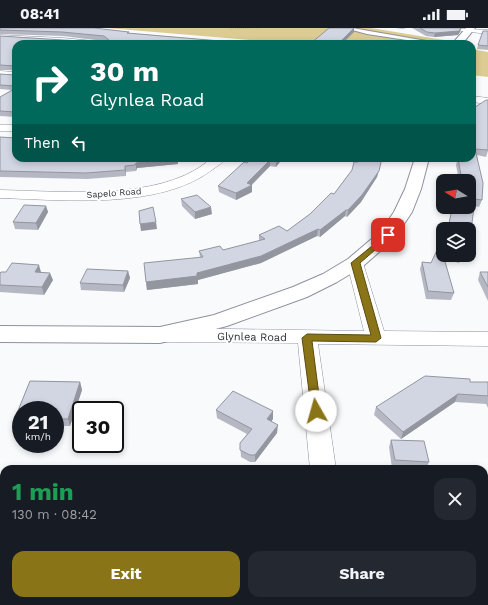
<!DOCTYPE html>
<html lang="en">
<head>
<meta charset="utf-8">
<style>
  body { margin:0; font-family:"Work Sans",sans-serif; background:#242831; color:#f1f3f6; height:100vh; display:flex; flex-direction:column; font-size:15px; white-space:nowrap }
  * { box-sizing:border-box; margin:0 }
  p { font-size:13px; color:#9ea1a6 }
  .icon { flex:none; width:22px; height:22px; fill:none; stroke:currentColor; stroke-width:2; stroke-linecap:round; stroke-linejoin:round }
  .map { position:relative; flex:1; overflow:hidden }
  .sheet { position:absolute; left:0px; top:437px; width:488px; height:140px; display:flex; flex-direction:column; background:#171b24; border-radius:12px 12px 0 0; box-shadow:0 2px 6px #0003 }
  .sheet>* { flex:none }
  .guide { position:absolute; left:12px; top:12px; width:464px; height:122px; border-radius:12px; box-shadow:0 2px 6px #0003; background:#00695c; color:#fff; overflow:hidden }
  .needle { width:26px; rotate:281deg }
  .controls { position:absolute; left:436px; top:146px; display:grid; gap:8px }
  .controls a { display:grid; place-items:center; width:40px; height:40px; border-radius:8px; background:#171b24; box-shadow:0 2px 6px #0003; font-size:20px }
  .speed { position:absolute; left:12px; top:373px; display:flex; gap:8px; font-size:20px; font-weight:700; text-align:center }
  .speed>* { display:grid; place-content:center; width:52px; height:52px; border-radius:50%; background:#171b24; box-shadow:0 2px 6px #0003; line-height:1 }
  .speed small { font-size:10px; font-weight:400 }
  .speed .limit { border:2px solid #111; border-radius:6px; background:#fff; color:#111 }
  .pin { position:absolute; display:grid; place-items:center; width:34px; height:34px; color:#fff; margin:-17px; border-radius:8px; box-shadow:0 2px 6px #0006 }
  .me { position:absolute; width:44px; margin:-22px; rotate:353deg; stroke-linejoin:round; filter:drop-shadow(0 0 3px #0008) }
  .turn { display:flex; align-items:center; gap:14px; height:84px; padding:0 12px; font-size:18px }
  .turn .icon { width:52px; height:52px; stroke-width:2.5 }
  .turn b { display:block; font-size:28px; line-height:34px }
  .then { display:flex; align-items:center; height:38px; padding:0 12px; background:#0003; gap:8px; font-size:15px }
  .round { display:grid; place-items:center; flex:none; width:42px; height:42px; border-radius:12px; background:#242831 }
  .head { display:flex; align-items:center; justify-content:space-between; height:68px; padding:0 12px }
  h1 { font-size:24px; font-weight:700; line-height:30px; color:#1e9e55 }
  .action { display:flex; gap:8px; margin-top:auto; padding:8px 12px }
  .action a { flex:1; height:46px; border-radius:12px; background:#8a7418; color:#fff; font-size:16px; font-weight:700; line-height:46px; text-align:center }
  .action a+a { background:#242831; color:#f1f3f6 }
  .status { display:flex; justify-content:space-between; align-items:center; height:28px; padding:0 20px; background:#171b24; direction:ltr }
  .status svg { height:11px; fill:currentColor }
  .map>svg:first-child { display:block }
</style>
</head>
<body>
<div class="status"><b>08:41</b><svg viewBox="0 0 49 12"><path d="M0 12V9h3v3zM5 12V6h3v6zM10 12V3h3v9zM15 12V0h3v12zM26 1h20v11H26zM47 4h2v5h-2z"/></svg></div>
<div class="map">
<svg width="488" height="577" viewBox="0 0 488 577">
  <rect width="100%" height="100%" fill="#f9fafc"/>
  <!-- green -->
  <path fill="#dccc93" d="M107,0H371L450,13L447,16H297Z
    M472,21L488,24V49L472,47Z"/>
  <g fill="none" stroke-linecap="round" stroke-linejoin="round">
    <defs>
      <path id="lane" d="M345,0H352L444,16H433L367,6Z"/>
      <path id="street" d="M450,0L488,2V6L454,2Z
        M0,7L63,10L104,14L108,16H80L0,11Z
        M0,43L16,44V50L0,49Z
        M472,68L488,70V76L472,74Z
        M0,97H16V103H0Z
        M212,130H226C223,135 217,138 212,142C159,182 64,172 0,170V162C57,163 144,172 195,142C201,139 206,134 212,130Z
        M355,230L361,231L363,235L384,303L488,304V318L318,316L336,441H310L298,315L164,314L157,312L154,307L157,302L164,300L364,303L347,235L349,231Z
        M324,573H354V577H324Z"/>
      <path id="secondary" d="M466,0H475L462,16H452Z
        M415,130H429L421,161L412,184L394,211L362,239L337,254L307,269L227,298L160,315L0,314V298L160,299L214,287L293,259L323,246L348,231L381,203L394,184L405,161Z"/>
    </defs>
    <!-- lane casing -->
    <use href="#lane" stroke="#8e929f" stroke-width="2"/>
    <!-- street casing -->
    <use href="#street" stroke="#8e929f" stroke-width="1"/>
    <!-- secondary casing -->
    <use href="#secondary" stroke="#8e929f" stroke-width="2"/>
    <!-- path -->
    <path stroke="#a4a5a9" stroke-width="1" stroke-dasharray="0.5 1.5" stroke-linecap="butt" d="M257,0H261
      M229,1L252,0"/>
    <!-- lane -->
    <use href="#lane" fill="#fff" fill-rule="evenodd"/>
    <!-- street -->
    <use href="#street" fill="#fff" fill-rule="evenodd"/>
    <!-- secondary -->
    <use href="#secondary" fill="#fff" fill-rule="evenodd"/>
  </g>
  <!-- wall -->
  <path fill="#b5b8c3" d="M0,0L129,5L255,16L16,42H0V8L79,13H106H104L63,8L0,6Z
    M395,0H406L403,1Z
    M412,0H461L460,4L458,7L434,9L426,8Z
    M488,3V22L477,21L478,17Z
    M0,46L15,47L16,46V89L0,88V69L12,62L0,61Z
    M488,72V123L486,129L477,127L482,172L479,179L474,178L448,199L452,180L457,181V179H469V153H459L456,137L458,130H472Z
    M0,109L178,136L137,140L136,143L126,144V148L87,151L0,149Z
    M252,130H283L276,139L270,138L252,157V164L236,172L219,164L218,158L247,135Z
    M359,130H382L377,149L361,174L347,189L345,188L320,209L317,208L261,235L198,252V256L147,262L146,254L200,229L199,223L223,222L259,213V207L287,203L310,186L334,166L358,134Z
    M181,171L212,186L195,191L182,178Z
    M46,178L48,184L38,202L15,201L13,194Z
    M443,209V227H462L459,235L444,231L454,265L451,272L426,271L420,241L422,234L431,235Z
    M128,243L130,250L124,264L81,262L80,255Z
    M41,244L53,252L44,267L0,264V245Z
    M480,244H488V273L478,252Z
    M30,353L80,354L82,362L70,398H55V382H21V398H18L15,390Z
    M470,354H488V380L486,376L455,374L401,411L374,387L376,379Z
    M216,382L273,391L271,393L277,405L255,434H250L241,429L240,415L247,406L217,390Z
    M391,412L429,434L426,441L392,440L389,419Z"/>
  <!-- shaded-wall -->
  <path fill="#93969f" d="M354,0V4L342,16H338Z
    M461,0L460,4L458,7L434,9L435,5Z
    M178,130V136L137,140L136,143V135Z
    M278,130H283L276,139V133Z
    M382,130L377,149L361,174L347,189L348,182Z
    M270,132V138L251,157H252V164L236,172V165Z
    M125,138L126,144V148L125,142Z
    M46,178L48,184L38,202L36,195Z
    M211,179L212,186L195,191V184Z
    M346,182L345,188L320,209V202Z
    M156,194L157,201L141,203L140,196Z
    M318,201L317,208L261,235L198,252V256L147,262L146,254Z
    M39,237L41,244L37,251L35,244Z
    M128,243L130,250L124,264L123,257Z
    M50,245L53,252L44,267L42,259Z
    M80,354L82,362L70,398L68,391Z
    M458,366L455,374L401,411L403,404Z
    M273,383V391L267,399V391Z
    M278,397L277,405L255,434V427Z"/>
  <!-- building -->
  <path fill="#d2d6e3" stroke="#93969f" d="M0,0H94L129,4L127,5L255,16H16V39L15,38L0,37V8L79,13H107L109,12L104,8L62,4L0,2Z
    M329,0H354L338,16H310Z
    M420,0H461L459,3L435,5L427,4Z
    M483,3H488V18L478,17Z
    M0,46L15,47L16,46V58L0,57Z
    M16,60V84L0,83V69Z
    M486,72H488V122L475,121L483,155L482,172L475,171L471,203L469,208V201H447L449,196L452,180L458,181V179H469V153H462L458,130L463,131V130H472V81Z
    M0,109L16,110V130H178L136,135L135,137L125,138V142L86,145L0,143Z
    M252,130H278L276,133L270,132L247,155L252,157L236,165L218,158L244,134L247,135Z
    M359,130H382L379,143L362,167L348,182H346L320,202L318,201L261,228L197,245V248L146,254L144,235L203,229L199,223L220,218L223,222L265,211L259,207L279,198L287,203L310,186L331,165L334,166L352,142L354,134H358Z
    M197,167L211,179L195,184L181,171Z
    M24,177L46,178L36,195L13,194Z
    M153,179L156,194L140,196L139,183Z
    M443,209V223H442L454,265L428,263L422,234L431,235Z
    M12,235L39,237L35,244L50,245L42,259L0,257V245L1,244H6Z
    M87,241L128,243L123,257L80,255Z
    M480,244H488V259Z
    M425,348L470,351V354H488V368L458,366L403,404L376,379Z
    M30,353L80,354L68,391H55V382H21V390H15Z
    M233,363L273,383L267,391L278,397L255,427H250L240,422V415L252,401L216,382Z
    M391,412L424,413L429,434L395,432Z
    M223,573H265V577H223Z"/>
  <!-- route -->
  <path fill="#8a7418" stroke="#5a4b10" d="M388,205L391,207L390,209L360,235L381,310L376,314L312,313L321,383L320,386L316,387L312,386L302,310L307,306L371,307L351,235Z"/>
  <g text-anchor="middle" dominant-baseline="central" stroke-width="4" stroke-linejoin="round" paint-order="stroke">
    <!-- far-street labels -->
    <g font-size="9" fill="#2c2e33" stroke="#fff">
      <text transform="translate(114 165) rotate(-4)">Sapelo Road</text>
    </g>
    <!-- street labels -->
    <g font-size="11" fill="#2c2e33" stroke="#fff">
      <text transform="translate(252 309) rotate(1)">Glynlea Road</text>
    </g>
  </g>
</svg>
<div class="controls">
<a><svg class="needle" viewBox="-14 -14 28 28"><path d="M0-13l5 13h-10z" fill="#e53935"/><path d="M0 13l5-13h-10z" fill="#9ea1a6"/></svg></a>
<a><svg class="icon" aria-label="layers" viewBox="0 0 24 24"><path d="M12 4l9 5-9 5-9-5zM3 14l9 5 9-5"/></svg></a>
</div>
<div class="speed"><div>21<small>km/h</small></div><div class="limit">30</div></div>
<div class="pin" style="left:388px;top:207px;background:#d93025"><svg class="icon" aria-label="arrive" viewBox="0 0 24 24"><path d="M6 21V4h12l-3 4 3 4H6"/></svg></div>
<svg class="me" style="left:316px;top:383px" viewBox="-20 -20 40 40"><circle r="19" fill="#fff"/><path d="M0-13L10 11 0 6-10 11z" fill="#8a7418"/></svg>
<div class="guide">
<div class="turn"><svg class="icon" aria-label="right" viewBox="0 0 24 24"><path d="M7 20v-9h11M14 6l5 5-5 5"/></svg><div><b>30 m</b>Glynlea Road</div></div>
<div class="then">Then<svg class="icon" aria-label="left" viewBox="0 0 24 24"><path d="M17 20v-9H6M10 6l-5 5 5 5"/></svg></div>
</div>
<section class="sheet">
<div class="head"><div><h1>1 min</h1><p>130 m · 08:42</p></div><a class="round"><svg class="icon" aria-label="close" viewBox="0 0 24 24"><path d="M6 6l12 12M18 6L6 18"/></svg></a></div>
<div class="action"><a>Exit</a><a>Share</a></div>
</section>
</div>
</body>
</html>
